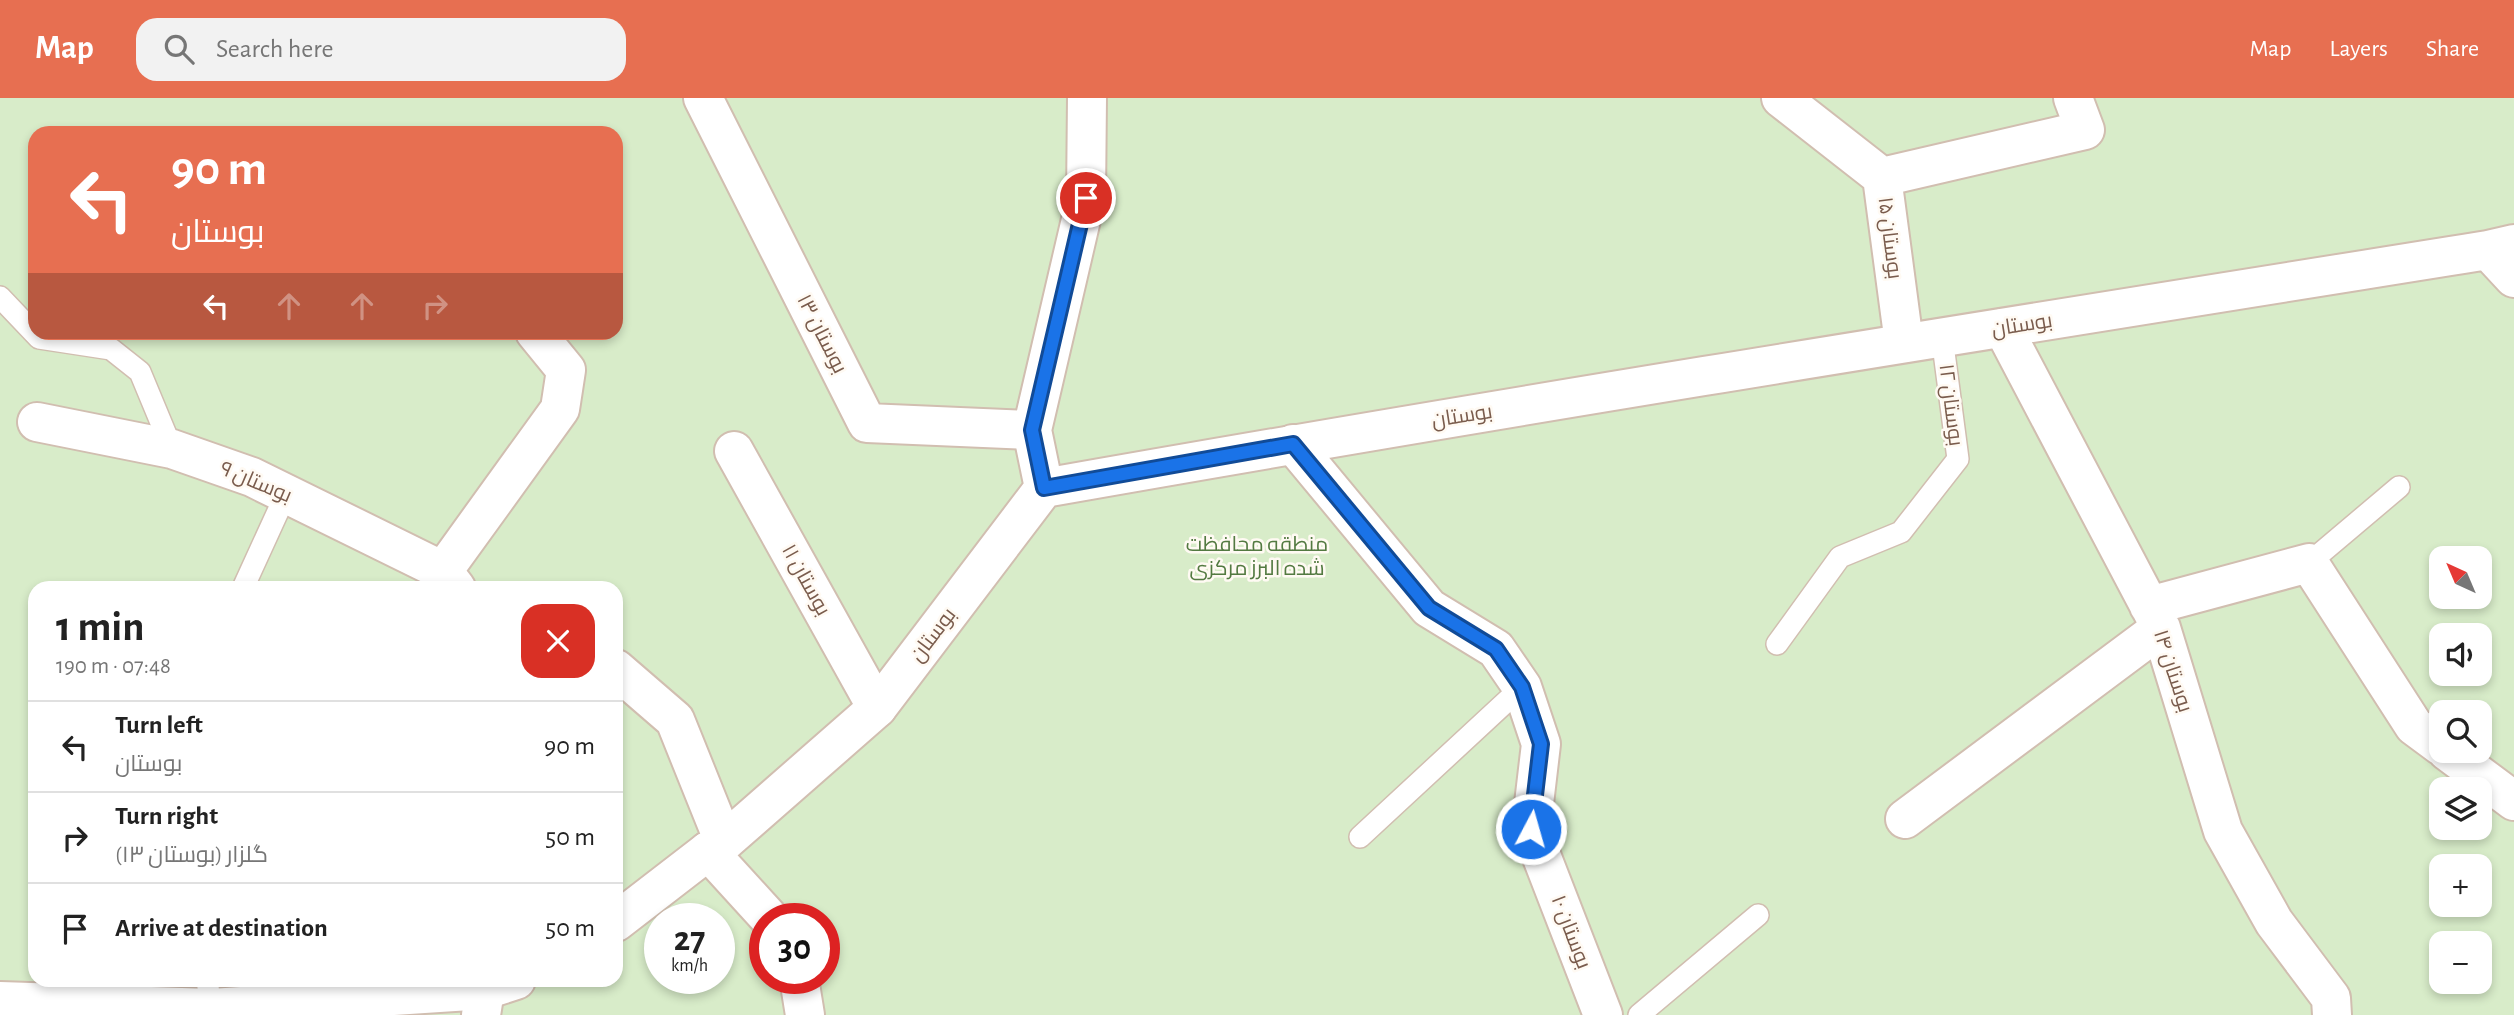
<!DOCTYPE html>
<html lang="en">
<head>
<meta charset="utf-8">
<style>
  body { margin:0; font-family:"Alegreya Sans",Cairo,sans-serif; background:#f2f2f2; color:#222; height:100vh; display:flex; flex-direction:column; font-size:26px; white-space:nowrap }
  * { box-sizing:border-box; margin:0 }
  p { font-size:23px; color:#767676 }
  .icon { flex:none; width:38px; height:38px; fill:none; stroke:currentColor; stroke-width:2; stroke-linecap:round; stroke-linejoin:round }
  .map { position:relative; flex:1; overflow:hidden }
  .panel { position:absolute; left:28px; top:483px; width:595px; height:406px; display:flex; flex-direction:column; background:#fff; border-radius:21px; box-shadow:0 4px 10px #0003 }
  .panel>* { flex:none }
  .hud { position:absolute; left:28px; top:28px; width:595px; height:214px; border-radius:21px; box-shadow:0 4px 10px #0003; background:#e76f51; color:#fff; overflow:hidden }
  .needle { width:46px; rotate:316deg }
  .tools { position:absolute; left:2429px; top:448px; display:grid; gap:14px }
  .tools a { display:grid; place-items:center; width:63px; height:63px; border-radius:14px; background:#fff; box-shadow:0 4px 10px #0003; font-size:35px }
  .speed { position:absolute; left:644px; top:805px; display:flex; gap:14px; font-size:35px; font-weight:700; text-align:center }
  .speed>* { display:grid; place-content:center; width:91px; height:91px; border-radius:50%; background:#fff; box-shadow:0 4px 10px #0003; line-height:1 }
  .speed small { font-size:18px; font-weight:400 }
  .speed .limit { border:10px solid #d22; background:#fff; color:#111 }
  .pin { position:absolute; display:grid; place-items:center; width:60px; height:60px; color:#fff; margin:-30px; border:4px solid #fff; border-radius:50%; box-shadow:0 2px 7px #0007 }
  .me { position:absolute; width:77px; margin:-38px; rotate:6deg; stroke-linejoin:round; filter:drop-shadow(0 0 5px #0008) }
  .turn { display:flex; align-items:center; gap:24px; height:147px; padding:0 28px; font-size:32px }
  .turn .icon { width:91px; height:91px; stroke-width:2.5 }
  .turn b { display:block; font-size:49px; line-height:60px }
  .lanes { display:flex; align-items:center; height:66px; padding:0 28px; background:#0003; justify-content:center; gap:35px; direction:ltr }
  .lanes .off { opacity:.35 }
  .round { display:grid; place-items:center; flex:none; width:74px; height:74px; border-radius:21px; background:#f2f2f2 }
  .overview { display:flex; align-items:center; justify-content:space-between; height:119px; padding:0 28px }
  h1 { font-size:42px; font-weight:700; line-height:52px }
  ul { padding:0; list-style:none }
  li { display:flex; align-items:center; gap:21px; height:91px; padding:0 28px; border-top:2px solid #e0e0e0 }
  li div { flex:1 }
  li b { display:block; font-size:26px }
  li em { font-style:normal }
  header { display:flex; align-items:center; gap:42px; box-sizing:border-box; height:98px; padding:0 35px; background:#e76f51; color:#fff }
  header strong { font-size:33px }
  nav { display:flex; gap:38px; margin-inline-start:auto; font-size:24px }
  .search { width:490px; height:63px; background:#f2f2f2; display:flex; align-items:center; gap:18px; box-sizing:border-box; padding:0 24px; border-radius:21px; color:#767676; font-size:26px }
  .map>svg:first-child { display:block }
</style>
</head>
<body>
<header>
<strong>Map</strong>
<div class="search"><svg class="icon" aria-label="search" viewBox="0 0 24 24"><circle cx="10" cy="10" r="6"/><path d="M15 15l6 6"/></svg>Search here</div>
<nav><a>Map</a><a>Layers</a><a>Share</a></nav>
</header>
<div class="map">
<svg width="2514" height="917" viewBox="0 0 2514 917">
  <rect width="100%" height="100%" fill="#fdf6ec"/>
  <!-- green -->
  <path fill="#d8ecc9" fill-rule="evenodd" d="M0,0H2514V917H0ZM35,35H616V234H35ZM2441,460H2480V499H2441ZM35,490H616V882H35ZM2441,537H2480V576H2441ZM2441,614H2480V653H2441ZM2441,691H2480V730H2441ZM2441,768H2480V807H2441ZM660,821H719V880H660ZM765,821H824V880H765ZM2441,845H2480V884H2441Z"/>
  <g fill="none" stroke-linecap="round" stroke-linejoin="round">
    <defs>
      <path id="service" d="M0,199L39,240L111,251L140,274L172,351
        M2309,465L2399,389
        M243,490L286,396
        M1777,546L1840,459L1901,434L1958,361L1942,239
        M1360,739L1522,589
        M207,882L211,910
        M1639,917L1758,817"/>
      <path id="minor" d="M703,0L867,325L1032,332
        M1781,0L1882,79L1904,245
        M1882,79L2085,32L2073,0
        M2003,230L2161,530L2223,733L2274,824L2331,900L2332,917
        M37,324L172,351L252,379L443,473L456,490
        M1293,346L1429,510L1496,551L1522,589L1541,646L1531,731L1603,917
        M734,353L877,610
        M443,473L560,311L566,272L535,234
        M2149,508L2309,465L2414,628L2441,648
        M616,571L675,622L724,744
        M2447,653L2514,703
        M1905,721L2161,530
        M708,753L770,821
        M799,880L805,917
        M481,917L485,892"/>
      <path id="tertiary" d="M2488,152L2514,180
        M1044,390L1032,332L1086,100L1087,0
        M616,824L708,753L724,744L877,610L1044,390C1525,305 2006,229 2488,152L2514,146
        M0,903L211,910L485,892L516,882"/>
    </defs>
    <!-- service casing -->
    <use href="#service" stroke="#d1beb0" stroke-width="24"/>
    <!-- minor casing -->
    <use href="#minor" stroke="#d1beb0" stroke-width="42"/>
    <!-- tertiary casing -->
    <use href="#tertiary" stroke="#d1beb0" stroke-width="42"/>
    <!-- service -->
    <use href="#service" stroke="#fff" stroke-width="21"/>
    <!-- minor -->
    <use href="#minor" stroke="#fff" stroke-width="38"/>
    <!-- tertiary -->
    <use href="#tertiary" stroke="#fff" stroke-width="38"/>
  </g>
  <g fill="none" stroke-linecap="round" stroke-linejoin="round">
    <defs>
      <path id="route" d="M1086,100L1032,332L1044,390L1293,346L1429,510L1496,551L1522,589L1541,646L1531,731"/>
    </defs>
    <!-- route casing -->
    <use href="#route" stroke="#114b97" stroke-width="18"/>
    <!-- route -->
    <use href="#route" stroke="#1a73e8" stroke-width="12"/>
  </g>
  <g text-anchor="middle" dominant-baseline="central" stroke-width="5" stroke-linejoin="round" paint-order="stroke">
    <!-- street labels -->
    <g font-size="21" fill="#7a5c4d" stroke="#fffaf3">
      <text transform="translate(1890 140) rotate(83)">بوستان ۱۵</text>
      <text transform="translate(2022 227) rotate(-9)">بوستان</text>
      <text transform="translate(822 236) rotate(63)">بوستان ۱۳</text>
      <text transform="translate(1951 307) rotate(83)">بوستان ۱۲</text>
      <text transform="translate(1462 318) rotate(-9)">بوستان</text>
      <text transform="translate(256 384) rotate(23)">بوستان ۹</text>
      <text transform="translate(806 482) rotate(61)">بوستان ۱۱</text>
      <text transform="translate(933 537) rotate(-53)">بوستان</text>
      <text transform="translate(2173 573) rotate(72)">بوستان ۱۴</text>
      <text transform="translate(1571 834) rotate(69)">بوستان ۱۰</text>
    </g>
    <!-- park labels -->
    <g font-size="21" fill="#537a41" stroke="#fffaf3">
      <text x="1257" y="446">منطقه محافظت<tspan x="1257" dy="24">شده البرز مرکزی</tspan></text>
    </g>
  </g>
</svg>
<div class="tools">
<a><svg class="needle" viewBox="-14 -14 28 28"><path d="M0-13l5 13h-10z" fill="#e53935"/><path d="M0 13l5-13h-10z" fill="#767676"/></svg></a>
<a><svg class="icon" aria-label="sound" viewBox="0 0 24 24"><path d="M4 9h4l5-4v14l-5-4H4zM17 9q2 3 0 6"/></svg></a>
<a><svg class="icon" aria-label="search" viewBox="0 0 24 24"><circle cx="10" cy="10" r="6"/><path d="M15 15l6 6"/></svg></a>
<a><svg class="icon" aria-label="layers" viewBox="0 0 24 24"><path d="M12 4l9 5-9 5-9-5zM3 14l9 5 9-5"/></svg></a>
<a>+</a>
<a>−</a>
</div>
<div class="speed"><div>27<small>km/h</small></div><div class="limit">30</div></div>
<div class="pin" style="left:1086px;top:100px;background:#d93025"><svg class="icon" aria-label="arrive" viewBox="0 0 24 24"><path d="M6 21V4h12l-3 4 3 4H6"/></svg></div>
<svg class="me" style="left:1531px;top:731px" viewBox="-20 -20 40 40"><circle r="17" fill="#1a73e8" stroke="#fff" stroke-width="3"/><path d="M0-11L8 9 0 5-8 9z" fill="#fff"/></svg>
<div class="hud">
<div class="turn"><svg class="icon" aria-label="left" viewBox="0 0 24 24"><path d="M17 20v-9H6M10 6l-5 5 5 5"/></svg><div><b>90 m</b>بوستان</div></div>
<div class="lanes"><svg class="icon" aria-label="left" viewBox="0 0 24 24"><path d="M17 20v-9H6M10 6l-5 5 5 5"/></svg><svg class="icon off" aria-label="ahead" viewBox="0 0 24 24"><path d="M12 20V5M6 11l6-6 6 6"/></svg><svg class="icon off" aria-label="ahead" viewBox="0 0 24 24"><path d="M12 20V5M6 11l6-6 6 6"/></svg><svg class="icon off" aria-label="right" viewBox="0 0 24 24"><path d="M7 20v-9h11M14 6l5 5-5 5"/></svg></div>
</div>
<section class="panel">
<div class="overview"><div><h1>1 min</h1><p>190 m · 07:48</p></div><a class="round" style="background:#d93025;color:#fff"><svg class="icon" aria-label="close" viewBox="0 0 24 24"><path d="M6 6l12 12M18 6L6 18"/></svg></a></div>
<ul>
<li><svg class="icon" aria-label="left" viewBox="0 0 24 24"><path d="M17 20v-9H6M10 6l-5 5 5 5"/></svg><div><b>Turn left</b><p>بوستان</p></div><em>90 m</em></li>
<li><svg class="icon" aria-label="right" viewBox="0 0 24 24"><path d="M7 20v-9h11M14 6l5 5-5 5"/></svg><div><b>Turn right</b><p>گلزار (بوستان ۱۳)</p></div><em>50 m</em></li>
<li><svg class="icon" aria-label="arrive" viewBox="0 0 24 24"><path d="M6 21V4h12l-3 4 3 4H6"/></svg><div><b>Arrive at destination</b></div><em>50 m</em></li>
</ul>
</section>
</div>
</body>
</html>
